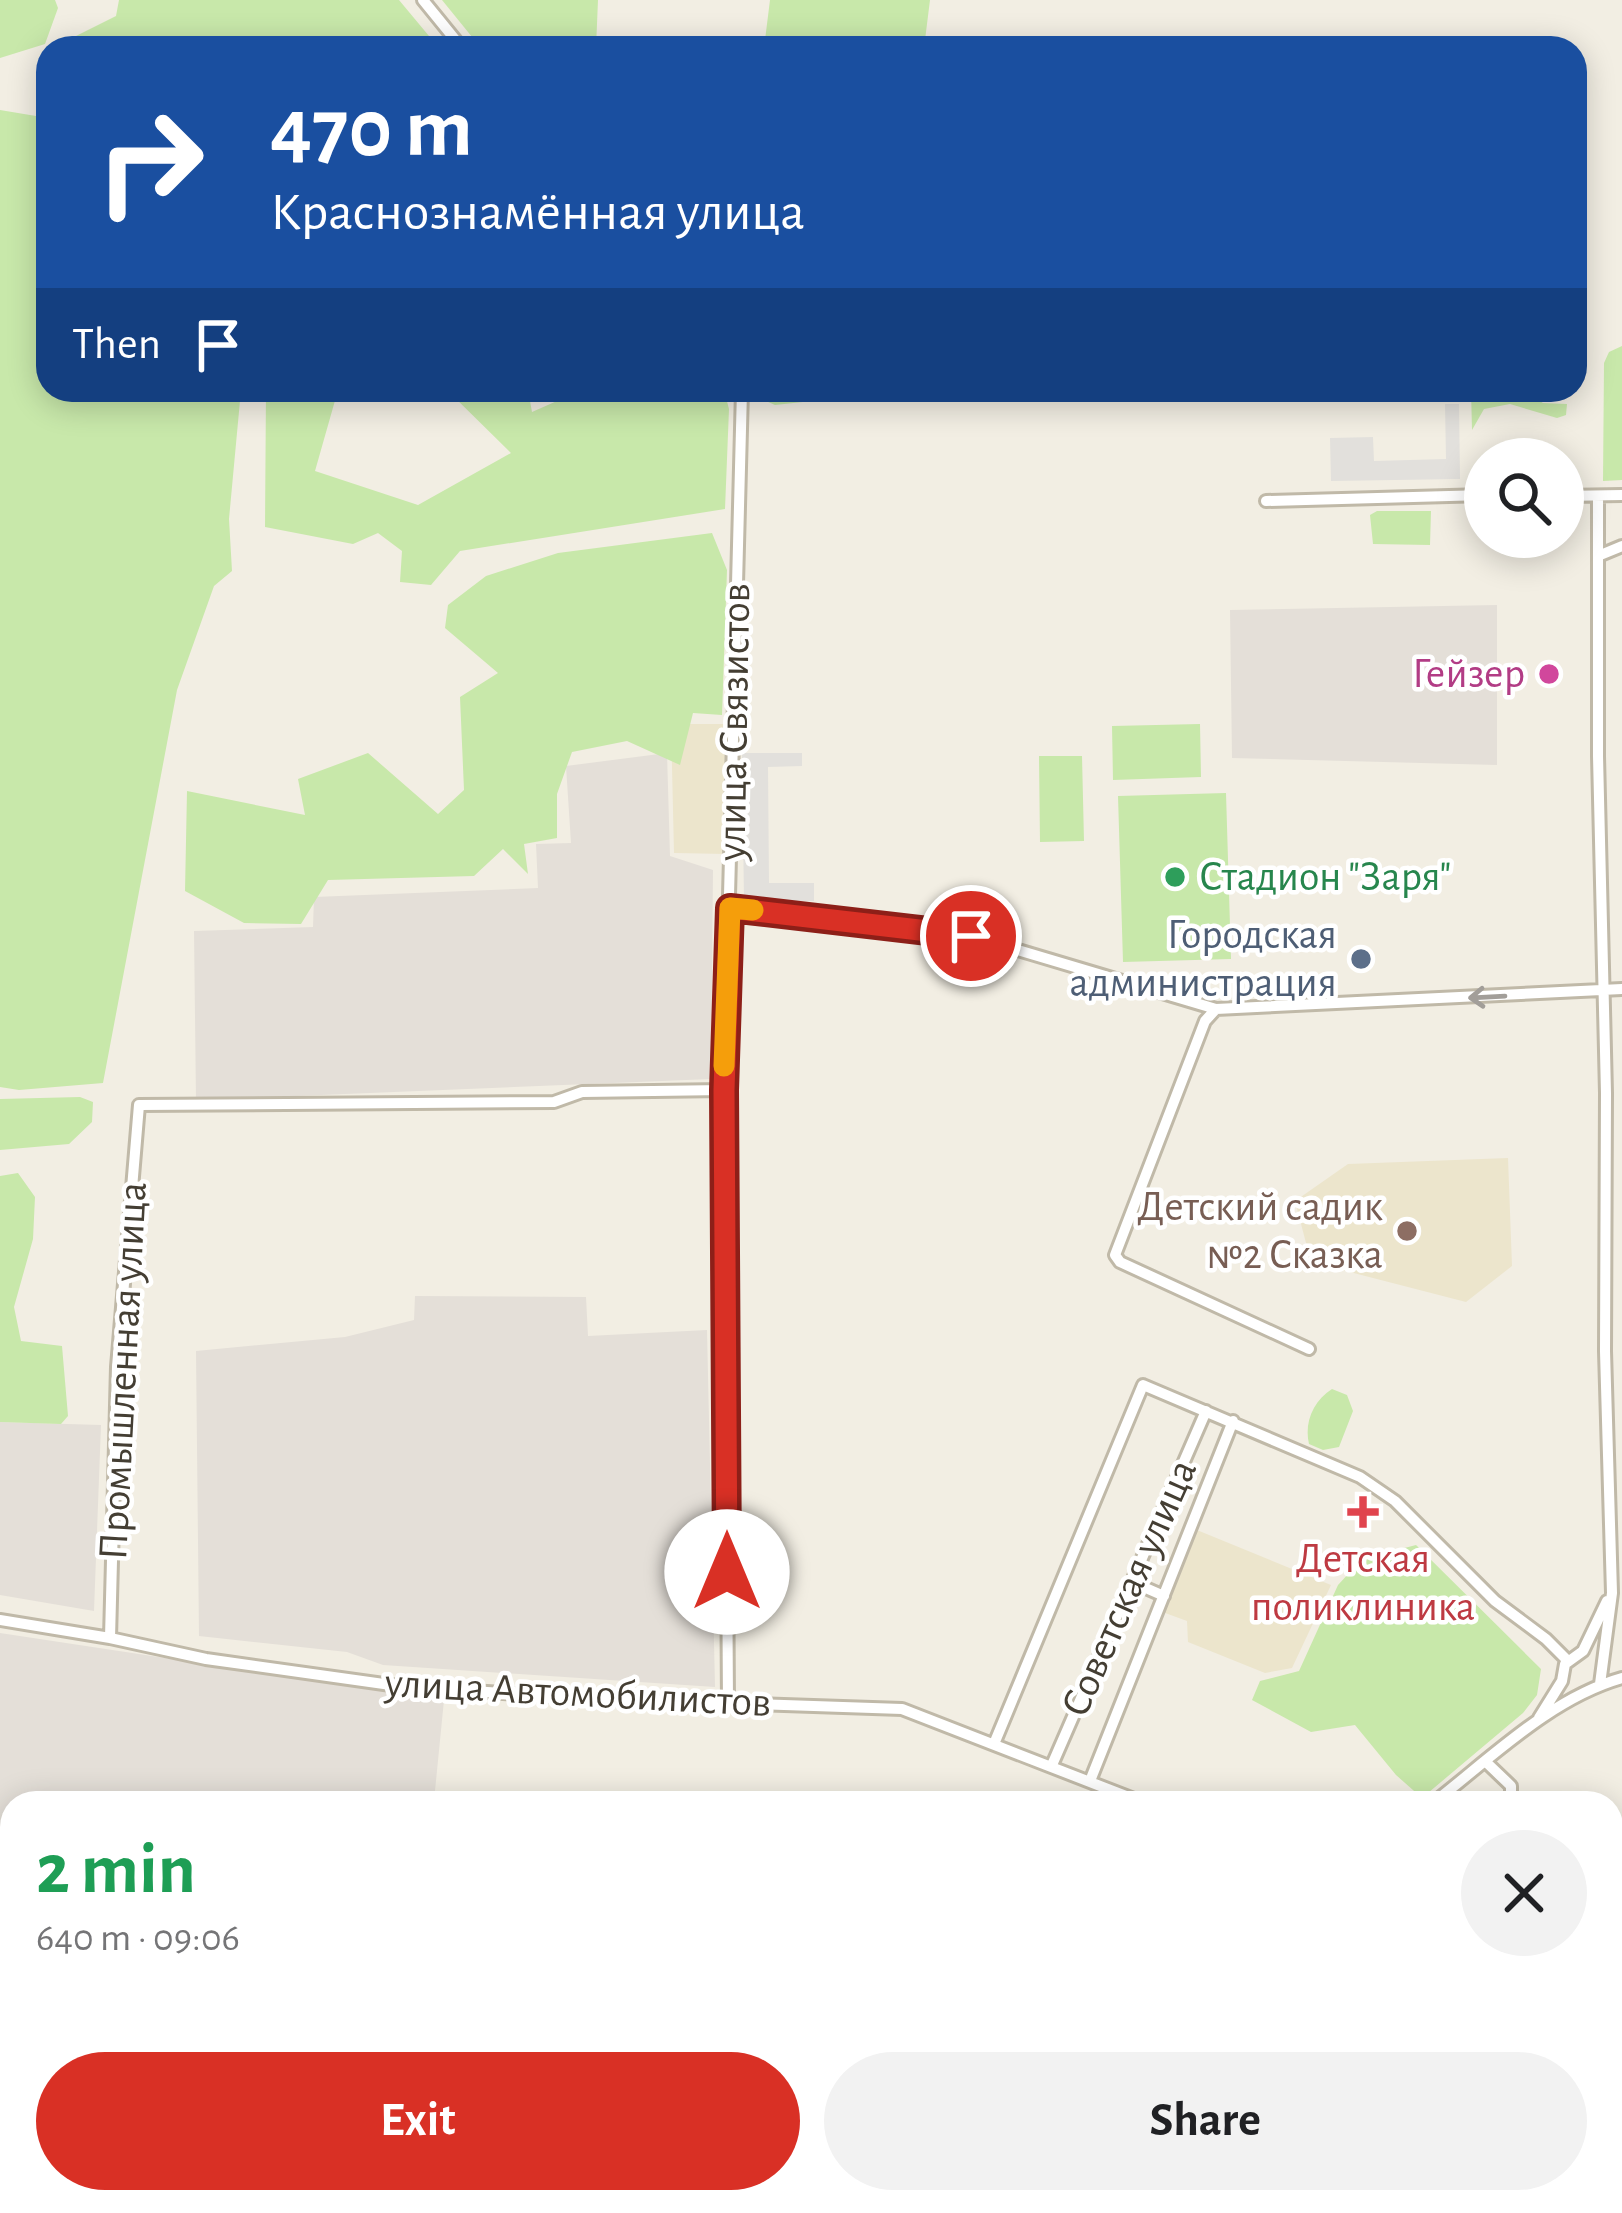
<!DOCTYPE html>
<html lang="en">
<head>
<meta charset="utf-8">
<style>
  body { margin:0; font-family:"Alegreya Sans",sans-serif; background:#f2f2f2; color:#202124; height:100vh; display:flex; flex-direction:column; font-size:45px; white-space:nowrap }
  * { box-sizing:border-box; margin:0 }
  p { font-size:39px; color:#757577 }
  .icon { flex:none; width:66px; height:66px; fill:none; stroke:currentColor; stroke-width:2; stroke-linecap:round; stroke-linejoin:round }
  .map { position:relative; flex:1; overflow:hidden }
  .details { position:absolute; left:0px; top:1791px; width:1623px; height:423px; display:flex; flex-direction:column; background:#fff; border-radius:36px 36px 0 0; box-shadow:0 6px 30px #0003 }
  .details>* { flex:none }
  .top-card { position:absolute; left:36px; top:36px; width:1551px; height:366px; border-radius:36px; box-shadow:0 6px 30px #0003; background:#1a4fa0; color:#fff; overflow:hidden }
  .controls { position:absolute; left:1464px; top:438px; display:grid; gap:24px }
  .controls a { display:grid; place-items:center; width:120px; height:120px; border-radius:50%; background:#fff; box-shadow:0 6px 30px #0003; font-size:60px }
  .pin { position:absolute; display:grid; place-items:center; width:102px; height:102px; color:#fff; margin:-51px; border:6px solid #fff; border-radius:50%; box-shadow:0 3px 12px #0007 }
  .me { position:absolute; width:132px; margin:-66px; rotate:0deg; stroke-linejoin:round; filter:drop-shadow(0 0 9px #0008) }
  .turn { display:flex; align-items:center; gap:42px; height:252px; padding:0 36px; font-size:54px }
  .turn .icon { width:156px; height:156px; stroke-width:2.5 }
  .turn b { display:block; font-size:84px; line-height:102px }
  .then { display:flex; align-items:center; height:114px; padding:0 36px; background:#0003; gap:24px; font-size:45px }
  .round { display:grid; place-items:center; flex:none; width:126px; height:126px; border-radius:63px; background:#f2f2f2 }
  .head { display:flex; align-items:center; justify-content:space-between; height:204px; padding:0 36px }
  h1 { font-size:72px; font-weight:700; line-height:90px; color:#1e9e55 }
  .action { display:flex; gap:24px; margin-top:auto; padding:24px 36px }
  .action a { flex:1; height:138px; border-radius:72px; background:#d93025; color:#fff; font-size:48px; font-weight:700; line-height:138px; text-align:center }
  .action a+a { background:#f2f2f2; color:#202124 }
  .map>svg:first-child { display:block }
</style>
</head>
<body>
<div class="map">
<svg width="1622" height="2213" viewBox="0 0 1622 2213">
  <rect width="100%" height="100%" fill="#f2eee3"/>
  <!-- industrial -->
  <path fill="#e4dfd8" d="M1497,605V765L1232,758L1230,610Z
    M667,753L670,856L713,870L711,1079L196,1100L194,931L313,927L314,897L538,888L536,844L571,843L566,766Z
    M415,1296L586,1297L588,1336L707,1330L715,1687L383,1665L347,1652L199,1636L196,1351L345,1337L414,1320Z
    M0,1422L101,1425L94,1611L0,1595Z
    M0,1633L444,1700L435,1791L454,1797V1803H12V1839L0,1838Z"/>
  <!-- education -->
  <path fill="#ece5cc" d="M671,724H728L726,854L674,853Z
    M1508,1158L1512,1266L1466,1302L1311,1262L1295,1201L1348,1164Z
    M1192,1528L1331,1585L1292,1668L1265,1673L1188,1642L1187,1621L1157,1610Z"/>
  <!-- green -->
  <path fill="#c8e8aa" d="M0,0H55L58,8L45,44L0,58Z
    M119,0H399L439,48H52L116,16Z
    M442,0H598L596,48H481Z
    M770,0H930L924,48H764Z
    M48,106V390H241L229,519L232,571L214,586L177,690L103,1083L19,1090L0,1087V110L42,117Z
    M1622,346V480L1603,481L1604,363L1609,352Z
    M266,390H338L315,471L418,505L511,453L447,390H528L532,412L566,397L568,390H724L729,409L725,509L460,551L431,585L400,582L402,551L378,533L353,544L265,527Z
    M757,390H858L849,397L775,405L757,397Z
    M1471,390H1523L1543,403L1567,404L1566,415L1557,418L1510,404L1484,409L1472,430Z
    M1377,511H1431L1430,545L1373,544L1370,515Z
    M712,533L727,570L722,715L693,713L680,765L627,741L572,752L557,794V838L524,844L528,874L503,849L474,876L328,880L301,924L244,923L185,891L187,791L305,815L298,779L368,753L438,814L464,790L460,697L498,673L445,628L448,605L486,576L558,553Z
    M1200,724L1201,777L1113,780L1112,726Z
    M1039,756H1082L1084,841L1040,842Z
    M1226,793L1231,959L1123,962L1118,796Z
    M80,1097L93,1102L92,1122L69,1144L0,1150V1099Z
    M18,1173L35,1197L33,1239L14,1307L21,1341L62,1346L68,1416L61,1424L0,1422V1176Z
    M1332,1389L1347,1395L1353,1411L1339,1447L1323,1450L1309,1444C1304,1423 1313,1401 1332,1389Z
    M1416,1545L1541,1669L1537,1695L1523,1713L1422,1798L1396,1775L1355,1725L1311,1732L1252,1700L1260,1681L1299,1671L1338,1585L1362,1559Z
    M0,1845L12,1846V2202H969L965,2213H0Z
    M1198,2202H1251L1302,2213H1191Z"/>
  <!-- parking -->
  <path fill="#e2e0dc" d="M1445,404H1459L1460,479L1331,481L1330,438L1373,437L1374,461L1446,459Z
    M742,753H802V766L768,767L769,883H814V901H744Z"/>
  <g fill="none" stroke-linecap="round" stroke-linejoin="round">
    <defs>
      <path id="minor" d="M423,0L462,48
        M1563,496L1622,495
        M1598,496V756L1606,1093L1605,1351L1612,1593L1600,1684
        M1266,501L1485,495
        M1598,556L1622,546
        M730,908L971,936L1216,1009L1622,989
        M1216,1009L1205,1021L1115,1255L1120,1262L1309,1349
        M1132,1582L1164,1596
        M0,1620L110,1638L206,1659L398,1686L576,1698L902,1709L1144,1803
        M110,1638L117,1367L139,1105L554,1102L582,1092L724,1090
        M1583,1651L1607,1601
        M728,1702L724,1090L742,390
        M1539,1718L1562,1681L1565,1664L1583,1651
        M994,1744L1143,1385L1360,1477L1395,1501L1495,1601L1546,1639L1568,1661
        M1486,1762L1511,1786V1803
        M1052,1765L1206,1411
        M1090,1781L1233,1421
        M1433,1803C1491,1758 1551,1698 1622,1678
        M1611,1937L1622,1936
        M1091,2213L1096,2202"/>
    </defs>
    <!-- minor casing -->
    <use href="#minor" stroke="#c0b9a8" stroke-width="16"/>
    <!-- minor -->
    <use href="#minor" stroke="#fff" stroke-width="10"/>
  </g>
  <!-- one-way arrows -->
  <defs><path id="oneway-shaft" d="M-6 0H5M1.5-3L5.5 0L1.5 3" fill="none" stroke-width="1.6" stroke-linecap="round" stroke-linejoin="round" transform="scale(3)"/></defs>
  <use stroke="#a29e99" href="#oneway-shaft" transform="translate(1487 997) rotate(177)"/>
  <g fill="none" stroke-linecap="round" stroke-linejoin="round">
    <defs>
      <path id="route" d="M727,1572L724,1090L730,908L971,936"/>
    </defs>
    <!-- route casing -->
    <use href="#route" stroke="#8d1f18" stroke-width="30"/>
    <!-- route -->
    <use href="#route" stroke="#d93025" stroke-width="21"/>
    <!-- slow -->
    <path stroke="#f59e0b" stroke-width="21" d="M724,1066L730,908L753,910"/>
  </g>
  <!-- markers -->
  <circle fill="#d1479c" stroke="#fff" stroke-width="4.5" cx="1549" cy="674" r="12"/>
  <circle fill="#2e9e5b" stroke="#fff" stroke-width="4.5" cx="1175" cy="877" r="12"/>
  <circle fill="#5c6f8a" stroke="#fff" stroke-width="4.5" cx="1361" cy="959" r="12"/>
  <circle fill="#8d6e63" stroke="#fff" stroke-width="4.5" cx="1407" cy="1231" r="12"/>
  <path fill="#e0444e" stroke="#fff" stroke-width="4.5" d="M1357 1494h12v12h12v12h-12v12h-12v-12h-12v-12h12z"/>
  <g text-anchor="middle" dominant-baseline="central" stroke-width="9" stroke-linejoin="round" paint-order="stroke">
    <!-- hotel labels -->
    <g font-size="42" fill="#b23c85" stroke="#fff" text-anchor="end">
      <text x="1525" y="674">Гейзер</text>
    </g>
    <!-- street labels -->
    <g font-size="42" fill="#443e33" stroke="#fff">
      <text transform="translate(734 722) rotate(-89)">улица Связистов</text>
      <text transform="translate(123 1371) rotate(-87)">Промышленная улица</text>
      <text transform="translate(1129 1588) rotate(-66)">Советская улица</text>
      <text transform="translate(578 1693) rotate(3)">улица Автомобилистов</text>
    </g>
    <!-- leisure labels -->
    <g font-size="42" fill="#27864d" stroke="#fff" text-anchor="start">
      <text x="1199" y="877">Стадион "Заря"</text>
    </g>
    <!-- service labels -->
    <g font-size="42" fill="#4e5e75" stroke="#fff" text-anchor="end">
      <text x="1337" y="935">Городская<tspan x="1337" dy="48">администрация</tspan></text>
    </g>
    <!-- education labels -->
    <g font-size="42" fill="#785e54" stroke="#fff" text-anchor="end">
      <text x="1383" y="1207">Детский садик<tspan x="1383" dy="48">№2 Сказка</tspan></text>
    </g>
    <!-- health labels -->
    <g font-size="42" fill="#be3a42" stroke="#fff">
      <text x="1363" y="1559">Детская<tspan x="1363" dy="48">поликлиника</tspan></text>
    </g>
  </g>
</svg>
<div class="controls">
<a><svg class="icon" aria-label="search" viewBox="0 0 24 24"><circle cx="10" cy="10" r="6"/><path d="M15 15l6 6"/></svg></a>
</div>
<div class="pin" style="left:971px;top:936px;background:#d93025"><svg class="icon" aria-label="arrive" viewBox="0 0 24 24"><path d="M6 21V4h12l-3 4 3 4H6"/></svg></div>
<svg class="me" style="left:727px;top:1572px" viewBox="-20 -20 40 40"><circle r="19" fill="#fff"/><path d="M0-13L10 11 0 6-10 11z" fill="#d93025"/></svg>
<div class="top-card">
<div class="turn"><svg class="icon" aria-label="right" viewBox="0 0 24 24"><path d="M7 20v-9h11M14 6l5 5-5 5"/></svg><div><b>470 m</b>Краснознамённая улица</div></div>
<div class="then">Then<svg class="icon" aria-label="arrive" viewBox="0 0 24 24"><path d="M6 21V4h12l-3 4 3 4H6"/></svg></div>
</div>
<section class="details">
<div class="head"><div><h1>2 min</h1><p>640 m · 09:06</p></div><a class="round"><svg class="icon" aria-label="close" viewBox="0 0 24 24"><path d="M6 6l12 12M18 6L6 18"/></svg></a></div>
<div class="action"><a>Exit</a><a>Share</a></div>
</section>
</div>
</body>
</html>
